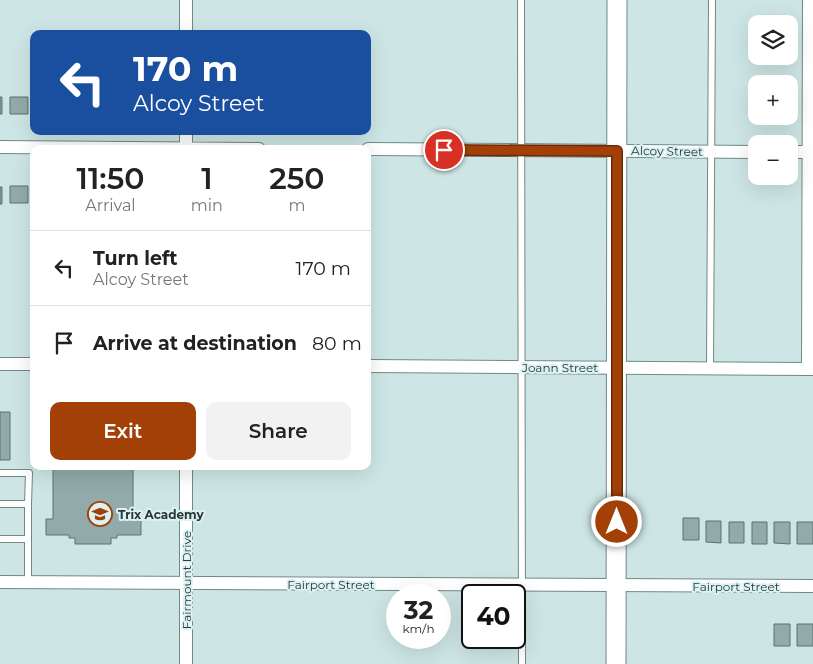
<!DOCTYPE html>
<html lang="en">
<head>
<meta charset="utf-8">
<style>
  body { margin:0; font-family:Montserrat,sans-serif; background:#f2f2f2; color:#222; height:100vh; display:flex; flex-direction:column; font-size:19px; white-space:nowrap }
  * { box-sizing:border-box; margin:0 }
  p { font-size:16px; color:#767676 }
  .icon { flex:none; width:28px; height:28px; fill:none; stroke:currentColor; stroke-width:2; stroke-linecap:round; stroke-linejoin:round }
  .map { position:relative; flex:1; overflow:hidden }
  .sheet { position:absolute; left:30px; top:145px; width:341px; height:325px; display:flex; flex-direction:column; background:#fff; border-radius:10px; box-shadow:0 5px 20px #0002 }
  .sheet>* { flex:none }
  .guide { position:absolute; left:30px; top:30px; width:341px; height:105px; border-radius:10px; box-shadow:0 5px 20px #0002; background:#1a4fa0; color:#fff; overflow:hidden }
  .fabs { position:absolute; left:748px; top:15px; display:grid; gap:10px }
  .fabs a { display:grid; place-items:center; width:50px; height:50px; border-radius:10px; background:#fff; box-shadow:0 5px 20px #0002; font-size:25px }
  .speed { position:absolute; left:386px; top:584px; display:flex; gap:10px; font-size:25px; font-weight:700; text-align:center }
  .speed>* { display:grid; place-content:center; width:65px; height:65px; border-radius:50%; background:#fff; box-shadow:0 5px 20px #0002; line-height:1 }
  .speed small { font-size:12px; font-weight:400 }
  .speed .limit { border:2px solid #111; border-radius:8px; background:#fff; color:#111 }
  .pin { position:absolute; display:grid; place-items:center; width:42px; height:42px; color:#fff; margin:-21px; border:2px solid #fff; border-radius:50%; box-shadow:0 1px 5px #0007 }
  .me { position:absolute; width:55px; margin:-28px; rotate:0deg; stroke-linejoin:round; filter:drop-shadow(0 0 4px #0008) }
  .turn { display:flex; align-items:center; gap:18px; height:105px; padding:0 20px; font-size:22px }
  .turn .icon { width:65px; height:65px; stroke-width:2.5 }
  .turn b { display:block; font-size:35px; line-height:42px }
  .eta { display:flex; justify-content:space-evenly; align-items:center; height:85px; text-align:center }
  .eta b { font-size:30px; font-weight:600; line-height:35px }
  .action { display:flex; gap:10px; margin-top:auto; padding:10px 20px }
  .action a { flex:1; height:58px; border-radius:10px; background:#a34007; color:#fff; font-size:20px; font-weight:600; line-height:58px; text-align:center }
  .action a+a { background:#f2f2f2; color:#222 }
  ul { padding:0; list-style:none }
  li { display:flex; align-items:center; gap:15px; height:75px; padding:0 20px; border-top:1px solid #e0e0e0 }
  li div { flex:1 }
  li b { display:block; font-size:19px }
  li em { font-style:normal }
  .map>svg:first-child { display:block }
</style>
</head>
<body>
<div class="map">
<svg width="813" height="664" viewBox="0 0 813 664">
  <rect width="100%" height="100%" fill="#cde6e5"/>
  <!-- building -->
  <path fill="#92abaa" stroke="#5a7170" d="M0,97H2V114H0Z
    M10,97H28V114H10Z
    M10,186H28V203H10Z
    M0,187H2V204H0Z
    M0,412H10V460H0Z
    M53,466H133V519H141V535H117V538H111V544H75V538H69V535H46V519H53Z
    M683,518H699V540H683Z
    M706,521H721V543L706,542Z
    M729,522H744V543H729Z
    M752,522H767V544H752Z
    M774,522H790V544L774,543Z
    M797,522H813V544H797Z
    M774,624H790V646H774Z
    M797,624H813V646H797Z"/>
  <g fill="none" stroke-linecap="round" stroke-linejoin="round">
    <defs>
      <path id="lane" d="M521,0L522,664
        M710,368L712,0
        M0,473H29L28,504
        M0,504H28V582
        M0,539H28"/>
      <path id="street" d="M186,0V34
        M186,131V149
        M0,147L259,149
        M368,149L756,152
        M789,152H813
        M0,364H34
        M368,366L813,369
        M808,369L809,0
        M0,582L813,586
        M186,664V466"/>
      <path id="secondary" d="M616,664L617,0"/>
    </defs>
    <!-- lane casing -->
    <use href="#lane" stroke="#708887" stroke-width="8"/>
    <!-- street casing -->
    <use href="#street" stroke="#708887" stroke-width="14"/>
    <!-- secondary casing -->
    <use href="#secondary" stroke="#708887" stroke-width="21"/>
    <!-- lane -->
    <use href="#lane" stroke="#fff" stroke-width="6"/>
    <!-- street -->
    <use href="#street" stroke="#fff" stroke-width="12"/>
    <!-- secondary -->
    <use href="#secondary" stroke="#fff" stroke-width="19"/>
  </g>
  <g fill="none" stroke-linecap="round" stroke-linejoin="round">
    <defs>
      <path id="route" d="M444,150L617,151V522"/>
    </defs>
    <!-- route casing -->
    <use href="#route" stroke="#6a2a05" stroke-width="12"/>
    <!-- route -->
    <use href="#route" stroke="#a34007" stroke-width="9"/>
  </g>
  <!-- icons -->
  <defs>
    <symbol id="school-ring" viewBox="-11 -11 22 22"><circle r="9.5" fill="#daf3f2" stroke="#a34007" stroke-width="1.5"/><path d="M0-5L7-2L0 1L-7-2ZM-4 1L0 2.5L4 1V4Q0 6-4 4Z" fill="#a34007"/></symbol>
  </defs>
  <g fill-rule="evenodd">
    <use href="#school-ring" x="86" y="500" width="28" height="28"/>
  </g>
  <g text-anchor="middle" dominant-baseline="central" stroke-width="4" stroke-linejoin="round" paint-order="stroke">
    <!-- street labels -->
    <g font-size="12" fill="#2c3636" stroke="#daf3f2">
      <text transform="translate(667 151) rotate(1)">Alcoy Street</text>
      <text x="560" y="367">Joann Street</text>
      <text transform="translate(186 580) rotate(-90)">Fairmount Drive</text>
      <text x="331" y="584">Fairport Street</text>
      <text x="736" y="586">Fairport Street</text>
    </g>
    <!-- poi labels -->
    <g font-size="12" font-weight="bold" fill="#2c3636" stroke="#daf3f2" text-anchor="start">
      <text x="118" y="514">Trix Academy</text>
    </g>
  </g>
</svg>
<div class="fabs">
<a><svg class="icon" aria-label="layers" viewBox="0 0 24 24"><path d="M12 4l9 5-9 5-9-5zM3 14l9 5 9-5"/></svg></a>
<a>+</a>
<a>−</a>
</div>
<div class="speed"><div>32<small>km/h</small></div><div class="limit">40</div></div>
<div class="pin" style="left:444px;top:150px;background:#d93025"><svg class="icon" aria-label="arrive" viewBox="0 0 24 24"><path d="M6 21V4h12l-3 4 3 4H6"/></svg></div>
<svg class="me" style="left:617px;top:522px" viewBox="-20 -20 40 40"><circle r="17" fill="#a34007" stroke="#fff" stroke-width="3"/><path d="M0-11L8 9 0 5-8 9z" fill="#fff"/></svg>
<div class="guide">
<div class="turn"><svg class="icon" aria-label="left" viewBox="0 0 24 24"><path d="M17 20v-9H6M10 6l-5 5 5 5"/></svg><div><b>170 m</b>Alcoy Street</div></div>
</div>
<section class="sheet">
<div class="eta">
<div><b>11:50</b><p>Arrival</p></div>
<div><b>1</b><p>min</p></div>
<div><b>250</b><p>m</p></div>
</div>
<ul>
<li><svg class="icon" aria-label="left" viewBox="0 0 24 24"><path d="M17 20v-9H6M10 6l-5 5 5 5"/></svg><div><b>Turn left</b><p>Alcoy Street</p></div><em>170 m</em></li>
<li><svg class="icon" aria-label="arrive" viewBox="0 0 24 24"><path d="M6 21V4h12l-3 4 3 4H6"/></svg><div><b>Arrive at destination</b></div><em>80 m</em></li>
</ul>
<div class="action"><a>Exit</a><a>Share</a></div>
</section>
</div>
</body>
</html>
